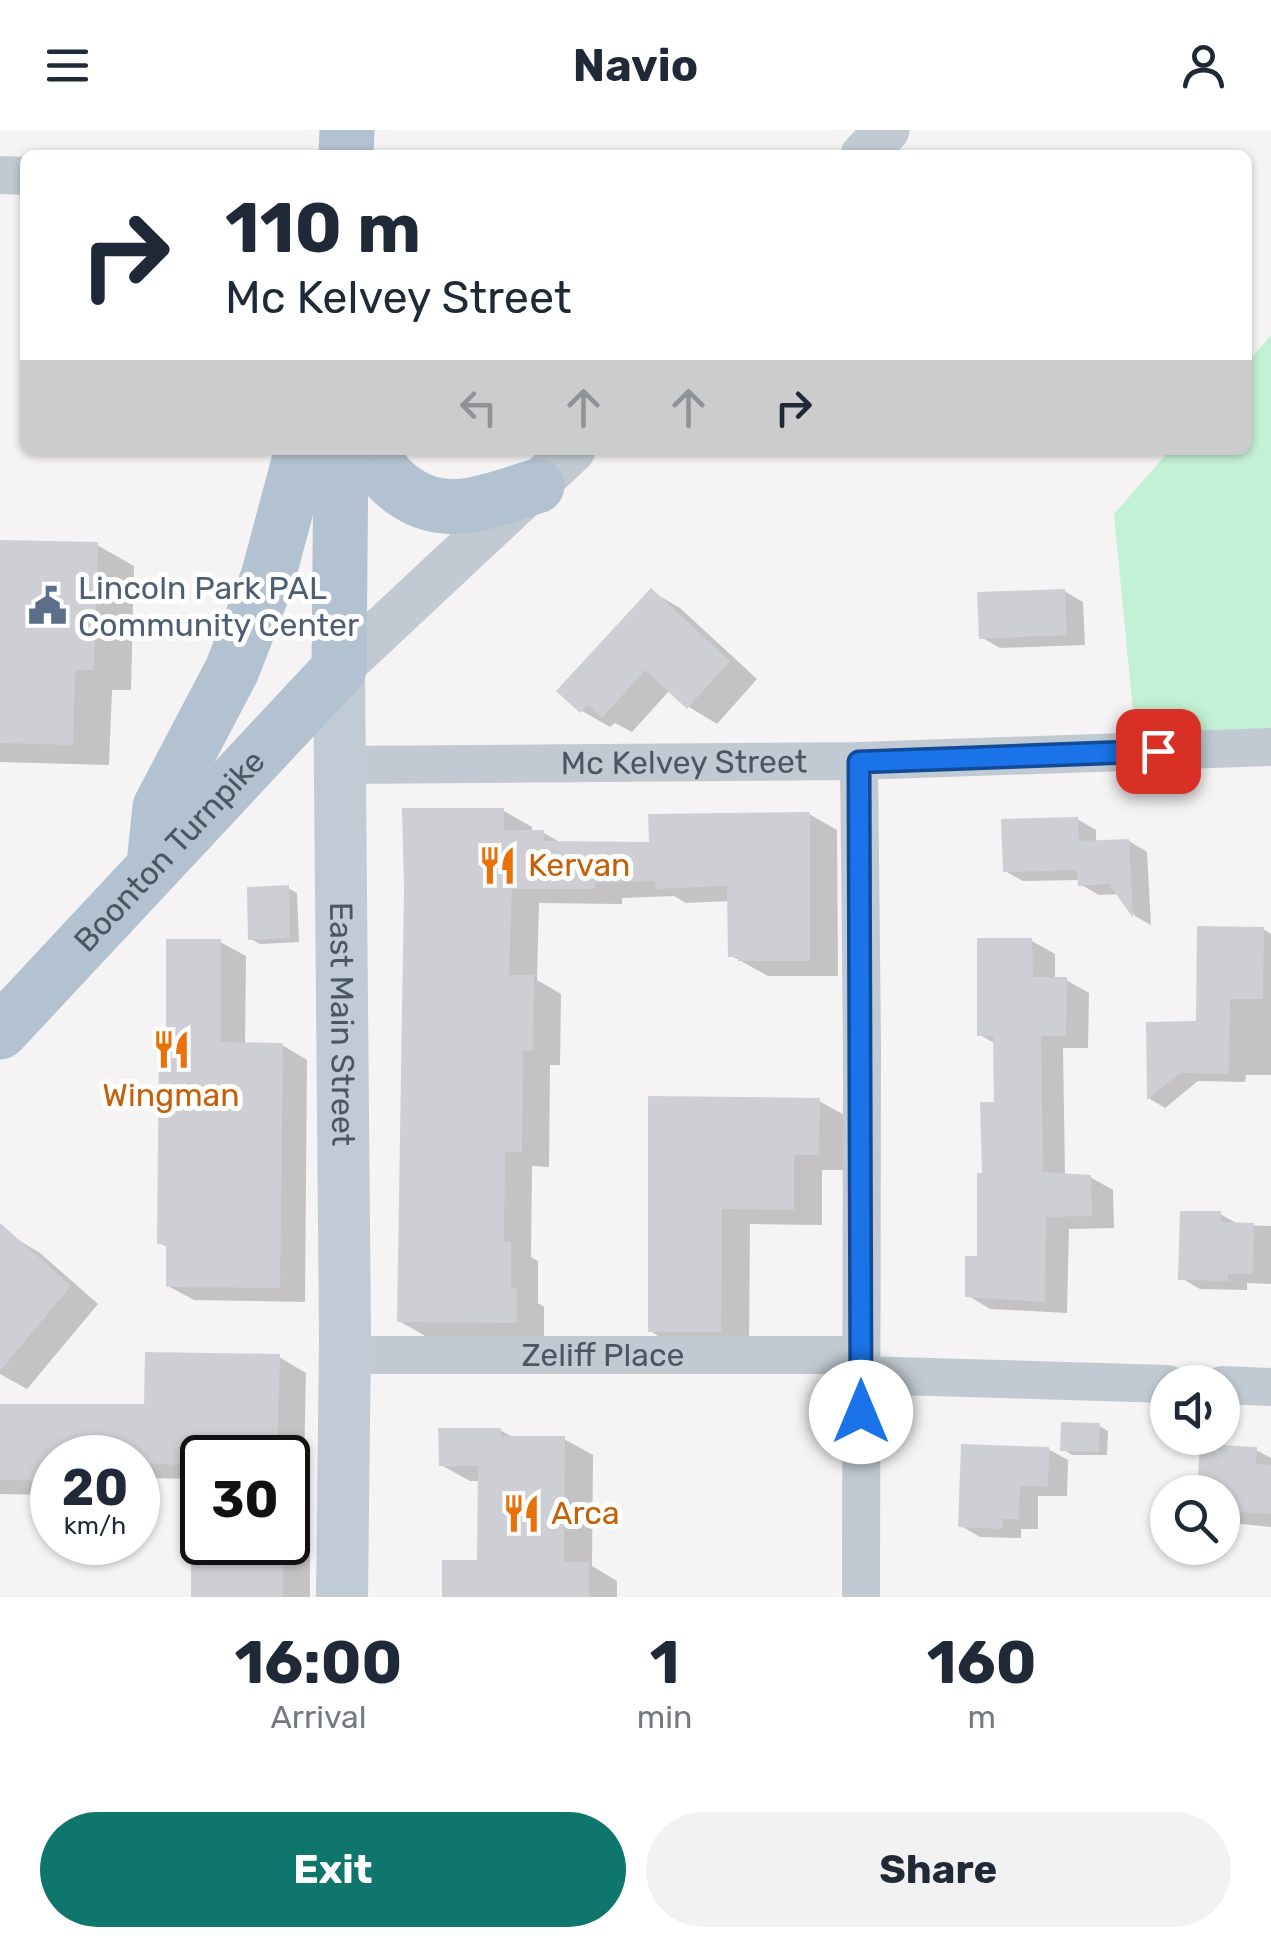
<!DOCTYPE html>
<html lang="en">
<head>
<meta charset="utf-8">
<style>
  body { margin:0; font-family:Rubik,sans-serif; background:#f2f2f3; color:#1f2937; height:100vh; display:flex; flex-direction:column; font-size:38px; white-space:nowrap }
  * { box-sizing:border-box; margin:0 }
  p { font-size:32px; color:#747a83 }
  .icon { flex:none; width:55px; height:55px; fill:none; stroke:currentColor; stroke-width:2; stroke-linecap:round; stroke-linejoin:round }
  .map { position:relative; height:1467px; overflow:hidden }
  .drawer { display:flex; flex-direction:column; background:#fff; flex:1 }
  .drawer>* { flex:none }
  .top-card { position:absolute; left:20px; top:20px; width:1232px; height:305px; border-radius:15px; box-shadow:0 2px 8px #0004; background:#fff; color:#1f2937; overflow:hidden }
  .controls { position:absolute; left:1150px; top:1235px; display:grid; gap:20px }
  .controls a { display:grid; place-items:center; width:90px; height:90px; border-radius:50%; background:#fff; box-shadow:0 2px 8px #0004; font-size:50px }
  .speed { position:absolute; left:30px; top:1305px; display:flex; gap:20px; font-size:50px; font-weight:700; text-align:center }
  .speed>* { display:grid; place-content:center; width:130px; height:130px; border-radius:50%; background:#fff; box-shadow:0 2px 8px #0004; line-height:1 }
  .speed small { font-size:25px; font-weight:400 }
  .speed .limit { border:5px solid #111; border-radius:15px; background:#fff; color:#111 }
  .pin { position:absolute; display:grid; place-items:center; width:85px; height:85px; color:#fff; margin:-42px; border-radius:20px; box-shadow:0 5px 15px #0006 }
  .me { position:absolute; width:110px; margin:-55px; rotate:0deg; stroke-linejoin:round; filter:drop-shadow(0 0 8px #0008) }
  .turn { display:flex; align-items:center; gap:35px; height:210px; padding:0 40px; font-size:45px }
  .turn .icon { width:130px; height:130px; stroke-width:2.5 }
  .turn b { display:block; font-size:70px; line-height:85px }
  .lanes { display:flex; align-items:center; height:95px; padding:0 40px; background:#0003; justify-content:center; gap:50px; direction:ltr }
  .lanes .off { opacity:.35 }
  .eta { display:flex; justify-content:space-evenly; align-items:center; height:170px; text-align:center }
  .eta b { font-size:60px; font-weight:700; line-height:70px }
  .action { display:flex; gap:20px; margin-top:auto; padding:20px 40px }
  .action a { flex:1; height:115px; border-radius:60px; background:#0f766e; color:#fff; font-size:40px; font-weight:700; line-height:115px; text-align:center }
  .action a+a { background:#f2f2f3; color:#1f2937 }
  header { display:flex; justify-content:space-between; align-items:center; height:130px; padding:0 40px; background:#fff; font-size:45px; font-weight:700 }
  .map>svg:first-child { display:block }
</style>
</head>
<body>
<header><svg class="icon" aria-label="menu" viewBox="0 0 24 24"><path d="M4 6h16M4 12h16M4 18h16"/></svg>Navio<svg class="icon" aria-label="person" viewBox="0 0 24 24"><circle cx="12" cy="8" r="4"/><path d="M4 21q1-7 8-7t8 7"/></svg></header>
<div class="map">
<svg width="1271" height="1467" viewBox="0 0 1271 1467">
  <rect width="100%" height="100%" fill="#f5f3f3"/>
  <!-- green -->
  <path fill="#c3f1d5" d="M1271,205V612L1137,623L1114,384L1170,320H1248V232Z"/>
  <!-- shadow -->
  <path fill="#0003" fill-rule="evenodd" d="M0,412L97,415L134,436L131,560H112L109,635L0,632Z
    M651,461L680,478L757,549L717,594L689,577L670,560L632,602L615,593L610,597L582,581Z
    M1064,461L1083,472L1085,515L1000,518L981,507Z
    M504,681L532,697V702L544,703L563,714H652L809,684L837,700L838,846H768L730,825V771L686,773L674,766L622,768V774L539,773L537,850L561,864L560,935H550L549,1037L532,1036L531,1127L538,1131V1173L544,1177V1208L427,1207L399,1191Z
    M1077,689L1096,700V713L1129,711L1147,722L1151,795L1135,786L1119,764L1099,765L1080,754V750L1023,751L1005,741Z
    M288,758L297,763L299,812L260,814L251,809Z
    M1263,799L1271,804V945H1246L1245,952L1198,951L1165,978L1150,969L1149,895L1199,894Z
    M1032,811L1055,824V850H1066L1089,863L1088,918H1063L1065,1046L1090,1047L1113,1060L1114,1098L1069,1099L1067,1183L990,1179L967,1165L980,1128L984,1045L996,974V914L980,905Z
    M220,812L246,826L245,915H282L307,930L305,1172L194,1170L168,1156L169,1118L160,1113L168,914Z
    M651,969L819,971L848,987V1040H822V1095L750,1094L749,1218H679L650,1201Z
    M1220,1084L1240,1095L1271,1096V1154L1247,1153V1160L1200,1159L1181,1148Z
    M12,1106L40,1123L98,1174L27,1259L0,1244V1120Z
    M279,1227L306,1243L303,1379L310,1383V1467H193L194,1349L146,1348V1366H138V1328H52V1365L0,1364V1276H146ZM202,1328H288V1412H202Z
    M1099,1296L1108,1301L1107,1325H1072L1063,1319Z
    M500,1300L514,1308L564,1309L593,1325L592,1436L617,1451V1467H444L480,1433V1351H470L441,1335Z
    M1202,1316L1256,1320L1271,1328V1397L1222,1392V1362H1200Z
    M1048,1319L1068,1330L1067,1366H1038V1399H1021V1408L980,1407L961,1396Z"/>
  <!-- building -->
  <path fill="#cdcfd5" d="M0,410L98,412L94,540H75L73,615L0,613Z
    M651,458L730,531L687,579L645,540L602,588L588,575L580,583L556,561Z
    M1065,459L1067,505L979,509L977,462Z
    M402,678H504V700H544V711L649,712L648,684L810,682V831H738V827H728L727,756L656,759L655,751L595,753V759H512L509,845H534L533,921H523L522,1022H505L504,1112H511V1158H517V1193L397,1192L404,758Z
    M1078,687L1079,711L1129,709L1133,788L1109,754L1078,756L1077,740L1003,742L1001,689Z
    M289,755L290,808L248,810L247,757Z
    M1197,796L1264,797L1263,869H1230L1229,944L1180,943L1147,970L1146,892L1196,891Z
    M977,808H1032L1033,847H1067L1066,906H1041L1043,1042L1091,1045L1092,1086L1046,1087L1045,1172L965,1167V1126H977V1043H982L980,972H994L993,906H977Z
    M166,809H221V912L283,913L280,1158L166,1157V1114H157L159,912H166Z
    M648,966L820,968L819,1025H794V1080L722,1079L721,1202H648Z
    M1180,1081H1221V1092L1254,1093L1253,1144H1228V1151L1178,1150Z
    M0,1093L71,1156L0,1241Z
    M145,1222L280,1224L277,1328H202V1335L138,1334V1328H52V1351L0,1350V1274H144Z
    M1061,1292L1100,1293L1099,1322L1060,1321Z
    M438,1298H501V1306H565L564,1432H589V1467H442V1430H477L478,1336H439Z
    M961,1314L1049,1317L1048,1357L1020,1356L1019,1389H1003L1002,1399L958,1397Z
    M1200,1314L1257,1317L1256,1334L1271,1335V1384L1222,1381V1362H1197Z
    M191,1412H283V1467H191Z"/>
  <g fill="none" stroke-linecap="round" stroke-linejoin="round">
    <!-- minor -->
    <g stroke="#c1cad2" stroke-width="38">
      <path d="M0,45L25,46"/>
      <path d="M859,631L862,916L861,1467"/>
      <path id="s1" d="M339,635L859,631L1271,617"/>
      <path id="s2" d="M345,1225H861"/>
      <path d="M861,1245L1168,1254"/>
      <path d="M1222,1255L1271,1257"/>
    </g>
    <!-- tertiary -->
    <path stroke="#c1cad2" stroke-width="45" d="M863,25L887,0
      M339,539L573,320"/>
    <!-- secondary -->
    <path stroke="#c1cbd6" stroke-width="52" id="s3" d="M339,539L345,1207L342,1467"/>
    <!-- primary -->
    <g stroke="#b3c2d1" stroke-width="55">
      <path d="M346,25L347,0"/>
      <path d="M373,320C380,340 390,352 407,363C449,391 494,369 537,356"/>
      <path d="M154,734L160,677L232,540L268,447L302,320"/>
      <path id="s4" d="M0,902L339,539L341,320"/>
    </g>
  </g>
  <g fill="none" stroke-linecap="round" stroke-linejoin="round">
    <defs>
      <path id="route" d="M861,1282L859,632L1158,621"/>
    </defs>
    <!-- route casing -->
    <use href="#route" stroke="#114b97" stroke-width="25"/>
    <!-- route -->
    <use href="#route" stroke="#1a73e8" stroke-width="18"/>
  </g>
  <!-- icons -->
  <defs>
    <symbol id="civic-bare" viewBox="-9 -9 18 18"><path d="M-.6-6.5H3V-4.5H.6V-3L4-1V1h2V6H-6V1h2V-1L-.6-3ZM-1.2 2.5V6h2.4V2.5Z" fill="#5c6f8a" stroke="#fff" stroke-width="2.5" paint-order="stroke"/></symbol>
    <symbol id="restaurant-bare" viewBox="-9 -9 18 18"><path d="M-5-6h1v4h1v-4h1v4h1v-4h1v5L-1.5 .5V6h-2V.5L-5-1ZM5-6V6H3V1.5H1.5Q1.5-4 5-6Z" fill="#e8710a" stroke="#fff" stroke-width="2.5" paint-order="stroke"/></symbol>
  </defs>
  <g fill-rule="evenodd">
    <use href="#civic-bare" x="20" y="448" width="55" height="55"/>
    <use href="#restaurant-bare" x="470" y="708" width="55" height="55"/>
    <use href="#restaurant-bare" x="144" y="892" width="55" height="55"/>
    <use href="#restaurant-bare" x="494" y="1356" width="55" height="55"/>
  </g>
  <g text-anchor="middle" dominant-baseline="central" stroke-width="10" stroke-linejoin="round" paint-order="stroke">
    <!-- service labels -->
    <g font-size="32" fill="#4e5e75" stroke="#fff" text-anchor="start">
      <text x="78" y="458">Lincoln Park PAL<tspan x="78" dy="37">Community Center</tspan></text>
    </g>
    <!-- street labels -->
    <g font-size="32" fill="#4a5661" stroke="#fff">
      <text stroke="none"><textPath href="#s1" startOffset="345">Mc Kelvey Street</textPath></text>
      <text stroke="none"><textPath href="#s4" startOffset="248">Boonton Turnpike</textPath></text>
      <text stroke="none"><textPath href="#s3" startOffset="355">East Main Street</textPath></text>
      <text stroke="none"><textPath href="#s2" startOffset="258">Zeliff Place</textPath></text>
    </g>
    <!-- food labels -->
    <g font-size="32" fill="#c56008" stroke="#fff" text-anchor="start">
      <text x="528" y="735">Kervan</text>
      <text x="171" y="965" text-anchor="middle">Wingman</text>
      <text x="551" y="1383">Arca</text>
    </g>
  </g>
</svg>
<div class="controls">
<a><svg class="icon" aria-label="sound" viewBox="0 0 24 24"><path d="M4 9h4l5-4v14l-5-4H4zM17 9q2 3 0 6"/></svg></a>
<a><svg class="icon" aria-label="search" viewBox="0 0 24 24"><circle cx="10" cy="10" r="6"/><path d="M15 15l6 6"/></svg></a>
</div>
<div class="speed"><div>20<small>km/h</small></div><div class="limit">30</div></div>
<div class="pin" style="left:1158px;top:621px;background:#d93025"><svg class="icon" aria-label="arrive" viewBox="0 0 24 24"><path d="M6 21V4h12l-3 4 3 4H6"/></svg></div>
<svg class="me" style="left:861px;top:1282px" viewBox="-20 -20 40 40"><circle r="19" fill="#fff"/><path d="M0-13L10 11 0 6-10 11z" fill="#1a73e8"/></svg>
<div class="top-card">
<div class="turn"><svg class="icon" aria-label="right" viewBox="0 0 24 24"><path d="M7 20v-9h11M14 6l5 5-5 5"/></svg><div><b>110 m</b>Mc Kelvey Street</div></div>
<div class="lanes"><svg class="icon off" aria-label="left" viewBox="0 0 24 24"><path d="M17 20v-9H6M10 6l-5 5 5 5"/></svg><svg class="icon off" aria-label="ahead" viewBox="0 0 24 24"><path d="M12 20V5M6 11l6-6 6 6"/></svg><svg class="icon off" aria-label="ahead" viewBox="0 0 24 24"><path d="M12 20V5M6 11l6-6 6 6"/></svg><svg class="icon" aria-label="right" viewBox="0 0 24 24"><path d="M7 20v-9h11M14 6l5 5-5 5"/></svg></div>
</div>
</div>
<section class="drawer">
<div class="eta">
<div><b>16:00</b><p>Arrival</p></div>
<div><b>1</b><p>min</p></div>
<div><b>160</b><p>m</p></div>
</div>
<div class="action"><a>Exit</a><a>Share</a></div>
</section>
</body>
</html>
